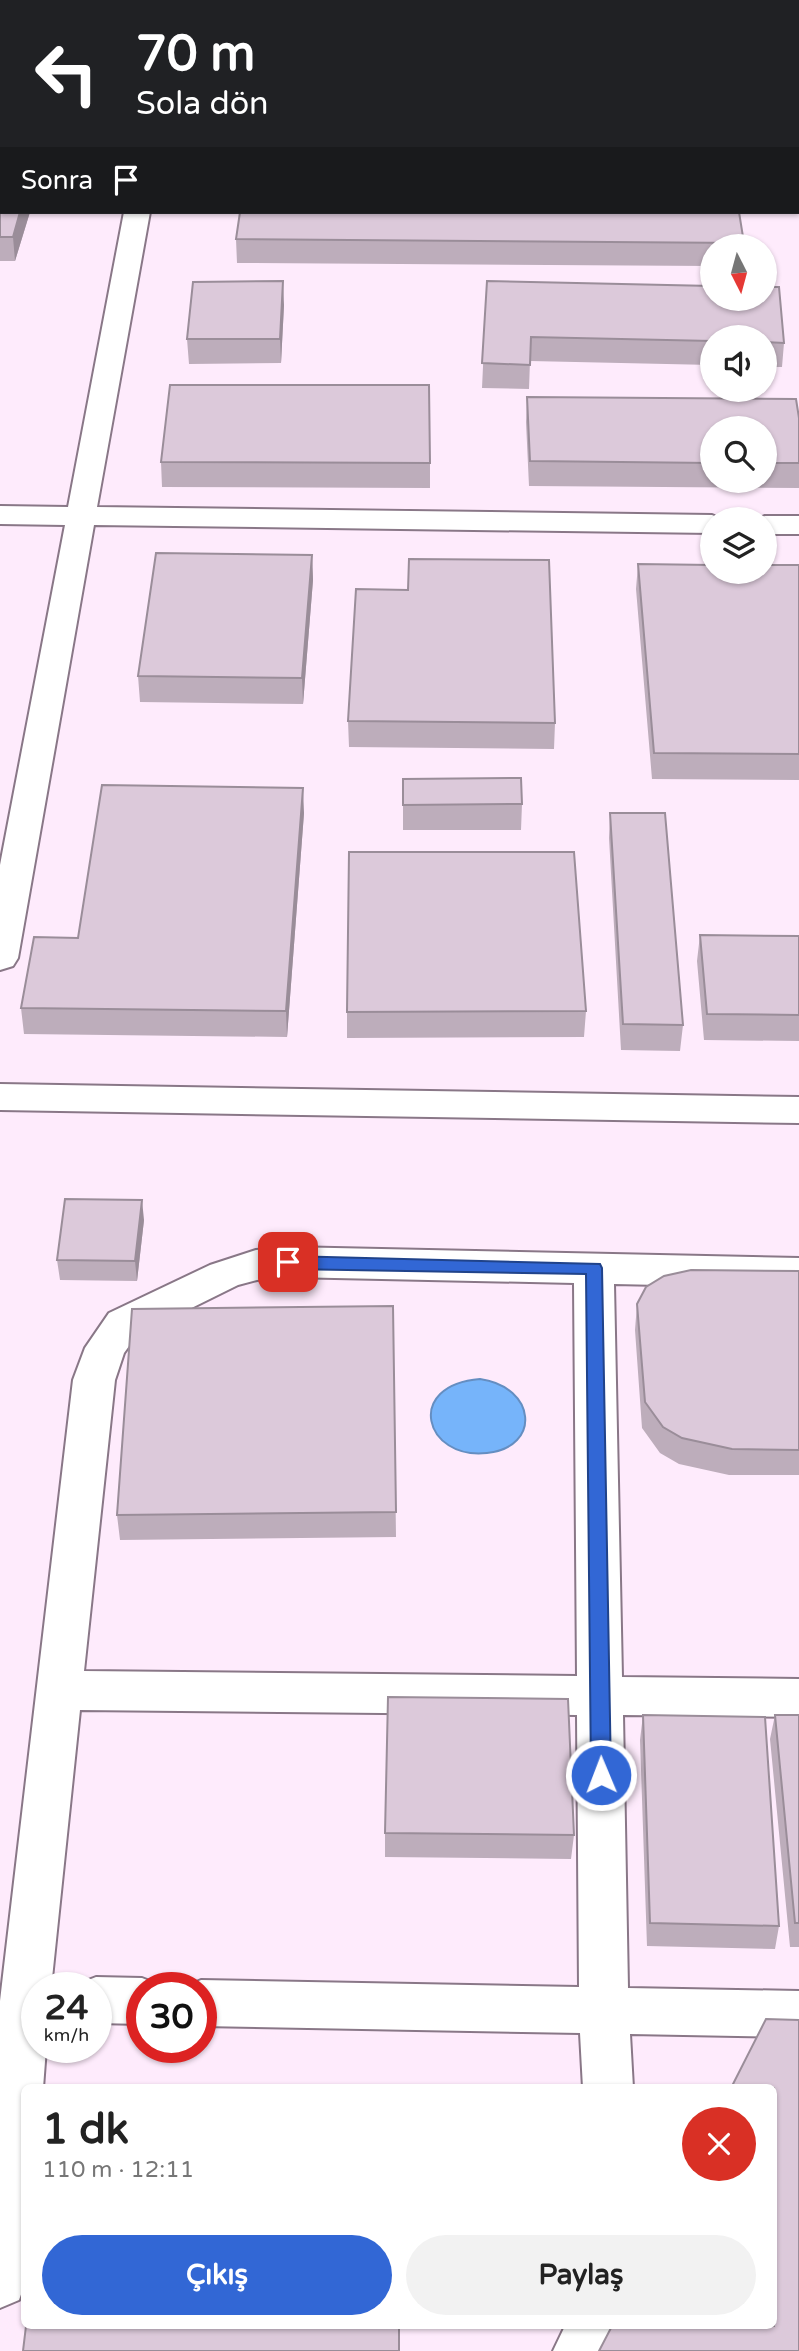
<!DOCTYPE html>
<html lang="tr">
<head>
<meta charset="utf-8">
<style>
  body { margin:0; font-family:"Varela Round",sans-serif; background:#f2f2f2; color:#222; height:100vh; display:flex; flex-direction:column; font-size:26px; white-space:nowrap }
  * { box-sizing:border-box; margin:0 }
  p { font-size:23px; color:#767676 }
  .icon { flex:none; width:38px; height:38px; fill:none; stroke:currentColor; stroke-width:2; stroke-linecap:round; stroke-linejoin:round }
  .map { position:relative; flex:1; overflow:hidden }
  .sheet { position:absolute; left:21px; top:2084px; width:756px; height:245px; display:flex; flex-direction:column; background:#fff; border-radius:10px; box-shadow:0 2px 5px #0004 }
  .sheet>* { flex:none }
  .top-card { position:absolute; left:0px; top:0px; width:800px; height:214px; box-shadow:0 2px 5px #0004; background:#202124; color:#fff; overflow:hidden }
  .needle { width:46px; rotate:174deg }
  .buttons { position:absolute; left:700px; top:234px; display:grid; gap:14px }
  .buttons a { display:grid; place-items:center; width:77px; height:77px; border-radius:50%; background:#fff; box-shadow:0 2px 5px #0004; font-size:35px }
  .speed { position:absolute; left:21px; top:1972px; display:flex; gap:14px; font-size:35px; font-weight:700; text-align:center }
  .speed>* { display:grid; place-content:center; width:91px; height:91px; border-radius:50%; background:#fff; box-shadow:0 2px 5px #0004; line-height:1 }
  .speed small { font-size:18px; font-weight:400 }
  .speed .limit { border:10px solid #d22; background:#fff; color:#111 }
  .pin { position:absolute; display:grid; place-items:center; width:60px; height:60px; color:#fff; margin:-30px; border-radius:14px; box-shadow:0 4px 10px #0006 }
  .me { position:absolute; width:77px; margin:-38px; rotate:359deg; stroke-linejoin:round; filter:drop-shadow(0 0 5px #0008) }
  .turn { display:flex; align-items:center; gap:24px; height:147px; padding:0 21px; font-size:32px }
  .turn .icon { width:91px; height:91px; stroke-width:2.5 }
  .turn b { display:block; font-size:49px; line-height:60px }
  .then { display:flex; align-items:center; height:66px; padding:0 21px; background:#0003; gap:14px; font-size:26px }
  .round { display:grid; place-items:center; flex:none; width:74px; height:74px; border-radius:37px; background:#f2f2f2 }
  .summary { display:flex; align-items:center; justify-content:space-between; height:119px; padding:0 21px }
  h1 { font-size:42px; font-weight:700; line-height:52px }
  .cta { display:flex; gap:14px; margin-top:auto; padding:14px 21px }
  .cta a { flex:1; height:80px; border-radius:42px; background:#3267d5; color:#fff; font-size:28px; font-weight:700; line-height:80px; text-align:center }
  .cta a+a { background:#f2f2f2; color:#222 }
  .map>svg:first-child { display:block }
</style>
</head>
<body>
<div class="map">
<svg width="799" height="2351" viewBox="0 0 799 2351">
  <rect width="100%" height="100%" fill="#feebfc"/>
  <!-- water -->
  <path fill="#76b4fa" stroke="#658ec1" stroke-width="2" d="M480,1379C536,1387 542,1447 487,1453C424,1460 404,1385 480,1379Z"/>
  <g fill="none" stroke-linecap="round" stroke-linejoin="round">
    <defs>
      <path id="minor" d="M165,0H187L164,2Z
        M124,212H150L97,507L712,515L724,520H712V533L94,525L18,958L13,966L0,970V865L65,525L0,524V506L68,507Z
        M765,516H799V534H765V520H754Z
        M0,1084L799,1097V1123L0,1110Z
        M288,1247L799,1258V1288L614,1284L622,1677L799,1679V1717L623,1715L628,1988L799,1991V2037L630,2034L633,2088H583L580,2033L201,2026V1988H183L201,1980L579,1987L577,1715L80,1710L51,1988H37V2048H46L43,2088H24V2286L19,2300L0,2308V2001L73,1380L85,1348L109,1313L210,1265L256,1250ZM288,1277L574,1283L577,1676L84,1671L115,1380L124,1353L137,1335L238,1285L257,1280Z
        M96,1977L142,1978L160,1985L161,1988H142V2024L96,2023V1988H77L78,1984Z
        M565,2326H624L612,2351H553Z"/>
    </defs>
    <!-- minor casing -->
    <use href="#minor" stroke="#897787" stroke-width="4"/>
    <!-- minor -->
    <use href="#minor" fill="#fff" fill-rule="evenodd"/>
  </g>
  <!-- wall -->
  <path fill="#bdadbb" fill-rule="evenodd" d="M0,0H55L54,2H2V172H0Z
    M0,184L2,212H30L15,261H0Z
    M236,239L744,243L743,247H712V266L237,263Z
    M487,281L712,286V299H765V287H779L784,343L782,367H765V338H712V365L530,361L529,389L482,388Z
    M284,305L281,363L189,364L187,339Z
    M527,397L799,418V488L529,486L526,422ZM712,429H765V481H712Z
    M161,462L430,463V488L162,487Z
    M312,555L313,580L303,704L140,702L138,676Z
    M638,564L799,565V780L652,779L636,589Z
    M348,721L555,723L554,749L349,747Z
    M403,779L522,804L521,830H403Z
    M304,813L287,1037L24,1034L21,1008L78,938Z
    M610,813L683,1025L680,1051L621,1050L609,838Z
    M700,935L799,936V1041L704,1040L697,961Z
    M586,1011L584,1037L347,1038V1012Z
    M144,1220L137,1281L60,1280L57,1260Z
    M799,1271V1475H729L679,1464L660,1453L642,1428L635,1330L637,1304Z
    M393,1306L396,1537L120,1540L117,1515Z
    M643,1715L779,1926L775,1949L647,1946L640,1740Z
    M775,1715H799V1947H790L770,1739Z
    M385,1833L574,1835L571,1859L385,1857Z"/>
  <!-- shaded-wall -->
  <path fill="#9a8d99" d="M20,212H30L15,261L13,237Z
    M283,281L284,305L281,363L280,339Z
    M312,555L313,580L303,704L302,678Z
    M303,788L304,813L287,1037L286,1011Z
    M142,1200L144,1220L137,1281L135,1261Z"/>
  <!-- building -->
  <path fill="#dcc9da" stroke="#9a8d99" stroke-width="2" d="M0,0H48L47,1H0Z
    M265,0H709V2H265Z
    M0,19H2V148H0Z
    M0,184H2V212H20L13,237H0Z
    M240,212H739L744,243L236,239Z
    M283,281L280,339H187L193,282Z
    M487,281L712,286V299H765V287H779L784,343L765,342V338H712V341L531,337L530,365L482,363Z
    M170,385H429L430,463L161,462Z
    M527,397L796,399L799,418V463H765V429H712V463L530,461Z
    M156,553L312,555L302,678L138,676Z
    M409,559L549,560L555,723L348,721L356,589L408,590Z
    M638,564L712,565V572H765V565H799V754L654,753Z
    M521,778L522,804L403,805V779Z
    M102,785L303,788L286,1011L21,1008L34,937L78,938Z
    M610,813H665L683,1025L623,1024Z
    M349,852H574L586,1011L347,1012Z
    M700,935L799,936V1015L707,1014Z
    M65,1199L142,1200L135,1261L57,1260Z
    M691,1270L799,1271V1450L732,1449L682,1438L663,1427L645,1402L637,1304L646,1287L664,1276Z
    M393,1306L396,1512L117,1515L132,1309Z
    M388,1697L568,1699L574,1835L385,1833Z
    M643,1715L765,1717L779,1926L650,1923Z
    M775,1715H799V1923H795Z
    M766,2019L799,2020V2351H599L612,2326H774V2088H731Z
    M26,2326H399V2351H23Z"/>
  <!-- route -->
  <path fill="#3267d5" stroke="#20438a" stroke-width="2" d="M288,1256L600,1264L602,1268L611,1775L608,1781L601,1783L594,1781L591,1775L586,1274L288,1269L280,1262Z"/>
</svg>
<div class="buttons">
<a><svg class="needle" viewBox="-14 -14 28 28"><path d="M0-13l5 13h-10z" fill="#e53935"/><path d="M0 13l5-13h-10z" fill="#767676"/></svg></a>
<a><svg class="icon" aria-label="sound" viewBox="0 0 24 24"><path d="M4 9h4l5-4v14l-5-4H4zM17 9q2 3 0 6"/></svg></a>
<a><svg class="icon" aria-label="search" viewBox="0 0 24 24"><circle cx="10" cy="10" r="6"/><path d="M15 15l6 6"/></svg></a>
<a><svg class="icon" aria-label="layers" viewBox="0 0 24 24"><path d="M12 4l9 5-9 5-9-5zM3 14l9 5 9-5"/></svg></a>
</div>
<div class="speed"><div>24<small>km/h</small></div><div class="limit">30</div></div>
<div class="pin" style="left:288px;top:1262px;background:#d93025"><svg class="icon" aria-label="arrive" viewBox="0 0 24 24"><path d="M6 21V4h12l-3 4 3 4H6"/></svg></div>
<svg class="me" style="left:601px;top:1775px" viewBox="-20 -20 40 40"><circle r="17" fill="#3267d5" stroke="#fff" stroke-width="3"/><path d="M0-11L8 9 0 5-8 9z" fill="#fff"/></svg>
<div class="top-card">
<div class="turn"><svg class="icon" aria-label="left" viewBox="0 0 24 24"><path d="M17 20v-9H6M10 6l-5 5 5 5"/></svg><div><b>70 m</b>Sola dön</div></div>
<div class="then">Sonra<svg class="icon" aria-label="arrive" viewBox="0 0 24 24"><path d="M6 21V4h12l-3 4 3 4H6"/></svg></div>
</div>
<section class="sheet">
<div class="summary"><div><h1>1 dk</h1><p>110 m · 12:11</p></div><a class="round" style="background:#d93025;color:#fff"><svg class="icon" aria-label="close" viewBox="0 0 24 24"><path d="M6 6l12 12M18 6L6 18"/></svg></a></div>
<div class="cta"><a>Çıkış</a><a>Paylaş</a></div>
</section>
</div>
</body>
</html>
